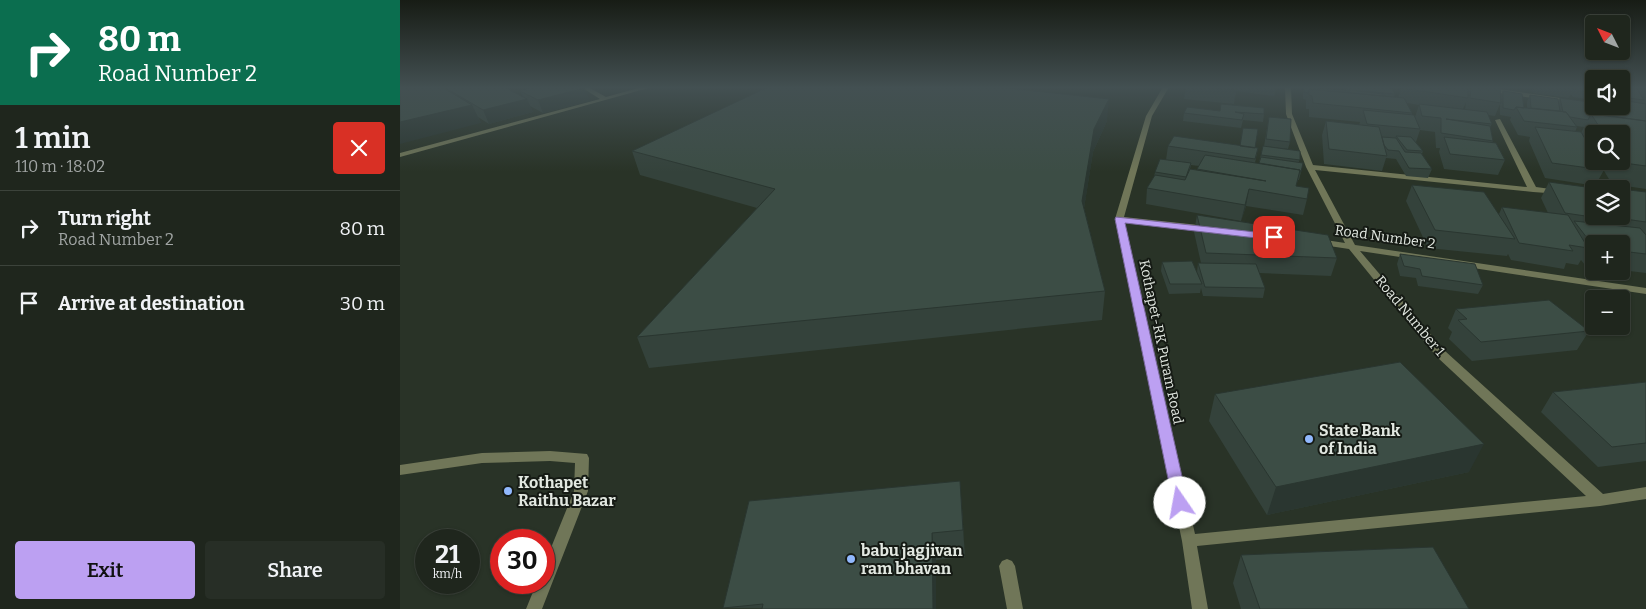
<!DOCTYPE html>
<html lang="en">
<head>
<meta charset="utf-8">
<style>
  body { margin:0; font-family:Bitter,serif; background:#272e26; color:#f1f3f6; height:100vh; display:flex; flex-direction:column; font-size:19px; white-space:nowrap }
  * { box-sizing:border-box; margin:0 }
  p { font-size:16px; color:#a1a5a4 }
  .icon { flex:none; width:28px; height:28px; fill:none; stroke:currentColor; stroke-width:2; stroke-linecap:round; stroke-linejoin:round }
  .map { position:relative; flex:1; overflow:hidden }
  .panel { display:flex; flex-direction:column; background:#1f261d; width:400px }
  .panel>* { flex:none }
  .guide { background:#0b6e4f; color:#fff; overflow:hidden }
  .needle { width:32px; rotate:312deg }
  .controls { position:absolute; left:1185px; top:15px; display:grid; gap:10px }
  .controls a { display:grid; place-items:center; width:45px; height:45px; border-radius:5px; background:#1f261d; box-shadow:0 1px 4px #0004,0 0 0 1px #3c433b; font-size:25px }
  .speed { position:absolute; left:15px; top:529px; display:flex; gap:10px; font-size:25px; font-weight:700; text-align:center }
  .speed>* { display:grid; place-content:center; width:65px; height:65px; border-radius:50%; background:#1f261d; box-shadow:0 1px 4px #0004,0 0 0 1px #3c433b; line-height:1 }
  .speed small { font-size:12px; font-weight:400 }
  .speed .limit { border:8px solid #d22; background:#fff; color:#111 }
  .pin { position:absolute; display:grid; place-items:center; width:42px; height:42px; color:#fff; margin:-21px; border-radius:10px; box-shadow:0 2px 8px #0006 }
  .me { position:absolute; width:55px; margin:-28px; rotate:348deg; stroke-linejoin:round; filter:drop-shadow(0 0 4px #0008) }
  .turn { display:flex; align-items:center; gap:18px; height:105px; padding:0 15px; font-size:22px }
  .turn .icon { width:65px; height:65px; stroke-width:2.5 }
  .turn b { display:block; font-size:35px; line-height:42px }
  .round { display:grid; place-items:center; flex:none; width:52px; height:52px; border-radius:5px; background:#272e26 }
  .overview { display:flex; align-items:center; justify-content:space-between; height:85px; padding:0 15px }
  h1 { font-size:30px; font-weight:600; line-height:38px }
  .primary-button { display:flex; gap:10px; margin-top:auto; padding:10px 15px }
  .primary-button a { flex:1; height:58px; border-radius:5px; background:#bca0f2; color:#111; font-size:20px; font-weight:600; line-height:58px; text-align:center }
  .primary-button a+a { background:#272e26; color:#f1f3f6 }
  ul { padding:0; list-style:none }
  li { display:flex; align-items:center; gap:15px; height:75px; padding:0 15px; border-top:1px solid #3c433b }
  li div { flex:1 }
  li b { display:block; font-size:19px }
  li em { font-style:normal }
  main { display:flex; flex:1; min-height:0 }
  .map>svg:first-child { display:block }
</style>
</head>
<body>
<main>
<section class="panel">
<div class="guide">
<div class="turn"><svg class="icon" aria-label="right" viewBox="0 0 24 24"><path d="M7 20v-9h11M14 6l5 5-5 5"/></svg><div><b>80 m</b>Road Number 2</div></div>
</div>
<div class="overview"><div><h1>1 min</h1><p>110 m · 18:02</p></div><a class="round" style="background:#d93025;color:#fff"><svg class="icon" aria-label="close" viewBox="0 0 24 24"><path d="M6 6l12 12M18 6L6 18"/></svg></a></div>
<ul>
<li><svg class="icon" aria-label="right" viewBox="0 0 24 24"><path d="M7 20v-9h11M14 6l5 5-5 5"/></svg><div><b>Turn right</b><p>Road Number 2</p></div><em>80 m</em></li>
<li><svg class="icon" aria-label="arrive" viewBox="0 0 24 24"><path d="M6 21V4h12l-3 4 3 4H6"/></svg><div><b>Arrive at destination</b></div><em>30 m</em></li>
</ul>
<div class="primary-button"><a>Exit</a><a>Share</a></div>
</section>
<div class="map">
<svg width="1246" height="609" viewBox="0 0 1246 609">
  <rect width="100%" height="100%" fill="#293327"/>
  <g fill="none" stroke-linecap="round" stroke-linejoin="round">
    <!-- lane -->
    <path fill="#707658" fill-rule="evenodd" d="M150,451L187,454L189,458L188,491L142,609H126L137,582H144V565L174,491L175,463L150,461L82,463L0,475V465L82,453Z
      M607,559L612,561L615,566L623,609H607L599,566L602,561Z"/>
    <!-- street -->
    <path fill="#707658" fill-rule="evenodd" d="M181,87H188L206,97L242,87H252L0,157V153L200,99Z
      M763,87H769L752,116L724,217L808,226L812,229L808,232L724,222L795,534L1186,496L1037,357L949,249L916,244L915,242L919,239L945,243L906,167L886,114L885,87H891L892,114L913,165L1127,187L1095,120L1100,119L1136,187L1158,190L1162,192L1161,194L1133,192L915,170L955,245L1246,288V294L960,251L1045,351L1203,494L1246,487V499L1200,506L797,546L808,609H792L782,541L715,219L746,116Z
      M1069,87H1084L1194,103V106H1196L1194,107L1072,89Z"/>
  </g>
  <!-- wall -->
  <path fill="#34423b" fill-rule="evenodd" d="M0,87H104L123,97L120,91L190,101L143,113L130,106L133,112L89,124L78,117L81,123Z
    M786,87H876L874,96L836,91L834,104L784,99Z
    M904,87L946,91L945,87H991L995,94L994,97L998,98L1002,87H1100V97L1103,91L1124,108H1127V102L1130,95L1158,102L1160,98L1191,110L1194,105V106H1221V87H1246V189L1212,184L1198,161H1221V134H1194V154L1204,170L1195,186L1194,191V216H1221L1246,192V273L1221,270V244H1194V266L1185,265L1181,260L1178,265L1166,263L1164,269L1111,260L1108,254L1107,256L1028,248L1006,201L1012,185L1099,214L1102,207L1148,213L1141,198L1149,182L1188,190L1190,185L1145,178L1129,141L1130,137L1118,135L1110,120L1111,117L1100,115V104L1095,116L1088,115L1092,124L1090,127L1093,141L1092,143L1105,160L1098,175L1044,169L1039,152L1040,148H1036L1035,132L1020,130L1016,142L1023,151L1022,154L1032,169L1028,178L1006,176L996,159L986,158L982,171L924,164L922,135L926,121L959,125L960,122L909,117V109H906V100L903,99V94ZM1066,102L1065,110L1063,109ZM1007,103L1019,105L1015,117L1012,115V113ZM1177,126L1184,127L1181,133L1175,132L1177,127Z
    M1131,87H1194V100L1173,97L1171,94L1169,98L1133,93Z
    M820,111L864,114L863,122L843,120L841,128L783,121L784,113Z
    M869,117L890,142L888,149L864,146Z
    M707,121L693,152L684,208L705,291L702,320L249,368L237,337L357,208L240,175L232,151Z
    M768,146L858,148L855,163H859L863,146L900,151L899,162L901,172L899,180H898L896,186L907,199L903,215L846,206L841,221L746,204L747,188L754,177L755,172L766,160ZM791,165L799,166L797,170L790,169Z
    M797,215L937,258L931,276L859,273L865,288L863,298L803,296L801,288L800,293L769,294L761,271L762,262L797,272L798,263H801L794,232Z
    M1000,254L1083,285L1078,294L1018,286L1016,278L1000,276L997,264Z
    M1056,309L1189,331L1177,350L1072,361L1049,339L1052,332L1048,328Z
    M1246,382V461L1198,467L1141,412L1153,392Z
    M815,394L1069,472L867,515L809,421Z
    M562,508L565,557L536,560V609L323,608Z
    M841,555L1069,609H841L833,583Z"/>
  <!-- shaded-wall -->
  <path fill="#2a3630" d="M185,88L190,101L143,113L138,100Z
    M127,99L133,112L89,124L83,110Z
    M709,99L707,121L693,152L681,228L682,201L694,129Z
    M72,105L81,123L0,144V122Z
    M849,189L846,206L841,221Z
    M1084,444L1069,472L867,515L876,487Z
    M560,481L562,508L565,557L563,530Z
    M532,533L536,560V609H533Z"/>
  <!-- building -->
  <path fill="#3c4d45" stroke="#2a3630" d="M0,87H42L72,105L0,122Z
    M44,87H104L127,99L83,110Z
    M134,87H183L185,88L138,100L120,91Z
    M368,87H598L709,99L694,129L682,201L705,291L237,337L375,189L232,151Z
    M798,87H837L836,90Z
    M904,87L950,91L949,87H991L995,94L952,90L983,94L984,96L909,89L908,93L904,92Z
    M1002,87H1068V98L1001,88Z
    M1071,87H1100L1101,103L1070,98Z
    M1175,87H1194V93L1176,90Z
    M1221,87H1236L1244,100L1221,97Z
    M909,89L1004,98L1012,113L913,103L912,96L909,95Z
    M1103,91L1122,94L1124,108L1116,107L1114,110L1103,108Z
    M1130,95L1158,99L1160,111L1131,108Z
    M1160,98L1189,102L1193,114H1191L1188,120L1170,117L1166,112H1163Z
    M1221,100L1246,104V121L1204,115L1201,106H1221Z
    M821,104L864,108V114L835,112L844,114L842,120L784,113L787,107L820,111Z
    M1019,104L1087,112L1092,124L1046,119L1090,126L1093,141L1041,133V118L1022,116Z
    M1116,107L1166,112L1177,127L1124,121Z
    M963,110L1014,115L1020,129L967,124Z
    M1191,114L1246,121V166L1224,163L1221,159V134H1204Z
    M869,117L891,119L890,142L866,139Z
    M926,121L979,127L987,156L929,149Z
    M1135,127L1181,132L1194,154V161H1198L1204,170L1152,163Z
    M843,128L858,129L855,148L840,146Z
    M774,136L858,148L855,159L768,146Z
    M996,136L1011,137L1023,151L1007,150Z
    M982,137L996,138L1005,152L1021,153L1032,169L1009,168L999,151L988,150L984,145Z
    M1044,137L1096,143L1105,160L1050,154Z
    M863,146L900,151V160L861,155Z
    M805,155L900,170L896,186L909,188L907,199L849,189L845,205L747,188L755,175L785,180L790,169L866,181L797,169Z
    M861,157L903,163L901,172H900V170L859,163Z
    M760,159L791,163L786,177L755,172Z
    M1149,182L1186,187L1194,199V216H1204L1206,219L1165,213Z
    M1012,185L1084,192L1115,239L1035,230Z
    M1190,185L1219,189H1194V191Z
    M1221,189L1246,192V222L1211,217L1210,216H1221Z
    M1102,207L1168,215L1188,248L1169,245L1173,251L1119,243Z
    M797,215L928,235L937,258L806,253Z
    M1174,221L1240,228L1246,235V254L1221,251V244H1194V247Z
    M1000,254L1075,264L1083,285L1022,276L1020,269L1004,266Z
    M792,261L802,284H770L762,262Z
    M798,263L856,264L865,288L805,287Z
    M1149,300L1189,331L1081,342L1058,320L1067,319L1056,309Z
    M1000,362L1084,444L876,487L815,394Z
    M1246,382V443L1212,447L1153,392Z
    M560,481L563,530L532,533L533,609H362L363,604L323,608L349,501Z
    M1033,547L1069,609H860L841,555Z"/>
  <!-- sky -->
  <linearGradient id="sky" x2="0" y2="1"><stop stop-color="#171c15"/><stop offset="0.51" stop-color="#435052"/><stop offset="1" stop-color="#435052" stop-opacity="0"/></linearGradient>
  <rect width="1246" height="172" fill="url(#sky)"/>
  <!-- route -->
  <path fill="#bca0f2" stroke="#7a689d" d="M716,217L874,234L879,237L874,240L725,223L788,503L786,507L780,509L775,507L773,503L715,219Z"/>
  <!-- markers -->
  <g fill="#91b8fd" stroke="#151a14" stroke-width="2">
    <circle cx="909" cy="439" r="5"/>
    <circle cx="108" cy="491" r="5"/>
    <circle cx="451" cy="559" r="5"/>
  </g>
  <g text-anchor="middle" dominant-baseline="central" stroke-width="4" stroke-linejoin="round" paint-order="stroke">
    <!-- street labels -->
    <g font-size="14" fill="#e2e8e1" stroke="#151a14">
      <text transform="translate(985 237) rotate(8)">Road Number 2</text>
      <text transform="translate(1010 316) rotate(50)">Road Number 1</text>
      <text transform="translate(761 342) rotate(78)">Kothapet-RK Puram Road</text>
    </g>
    <!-- near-poi labels -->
    <g font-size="16" font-weight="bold" fill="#e2e8e1" stroke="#151a14" text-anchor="start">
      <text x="919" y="430">State Bank<tspan x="919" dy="18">of India</tspan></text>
      <text x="118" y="482">Kothapet<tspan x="118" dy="18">Raithu Bazar</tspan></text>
      <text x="461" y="550">babu jagjivan<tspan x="461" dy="18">ram bhavan</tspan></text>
    </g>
  </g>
</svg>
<div class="controls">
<a><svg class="needle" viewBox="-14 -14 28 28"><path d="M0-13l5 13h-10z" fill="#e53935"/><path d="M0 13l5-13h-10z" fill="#a1a5a4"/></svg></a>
<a><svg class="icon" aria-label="sound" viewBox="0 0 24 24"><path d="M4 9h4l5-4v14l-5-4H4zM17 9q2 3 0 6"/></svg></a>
<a><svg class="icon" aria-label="search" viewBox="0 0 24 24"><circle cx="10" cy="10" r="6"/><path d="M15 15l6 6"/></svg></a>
<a><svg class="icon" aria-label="layers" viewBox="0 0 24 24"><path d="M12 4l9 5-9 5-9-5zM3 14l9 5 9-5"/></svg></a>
<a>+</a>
<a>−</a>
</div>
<div class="speed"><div>21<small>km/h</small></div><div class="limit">30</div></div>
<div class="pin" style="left:874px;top:237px;background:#d93025"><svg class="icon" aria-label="arrive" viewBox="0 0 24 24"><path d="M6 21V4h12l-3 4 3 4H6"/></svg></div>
<svg class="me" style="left:780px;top:503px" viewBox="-20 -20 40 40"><circle r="19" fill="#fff"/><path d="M0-13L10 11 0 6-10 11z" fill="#bca0f2"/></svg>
</div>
</main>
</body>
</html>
